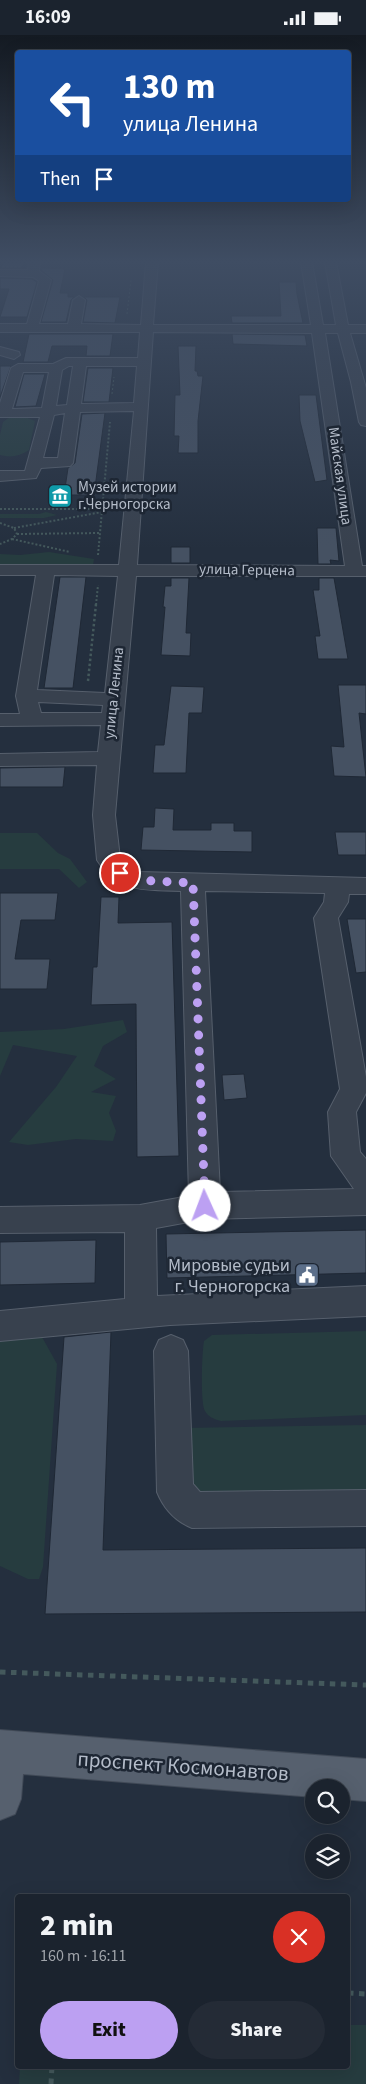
<!DOCTYPE html>
<html lang="en">
<head>
<meta charset="utf-8">
<style>
  body { margin:0; font-family:"Source Sans 3",sans-serif; background:#242b36; color:#f1f3f6; height:100vh; display:flex; flex-direction:column; font-size:19px; white-space:nowrap }
  * { box-sizing:border-box; margin:0 }
  p { font-size:16px; color:#a0a4aa }
  .icon { flex:none; width:28px; height:28px; fill:none; stroke:currentColor; stroke-width:2; stroke-linecap:round; stroke-linejoin:round }
  .map { position:relative; flex:1; overflow:hidden }
  .sheet { position:absolute; left:15px; top:1859px; width:335px; height:175px; display:flex; flex-direction:column; background:#1b232e; border-radius:5px; box-shadow:0 5px 20px #0002,0 0 0 1px #39404a }
  .sheet>* { flex:none }
  .banner { position:absolute; left:15px; top:15px; width:336px; height:152px; border-radius:5px; box-shadow:0 5px 20px #0002,0 0 0 1px #39404a; background:#1a4fa0; color:#fff; overflow:hidden }
  .fabs { position:absolute; left:305px; top:1744px; display:grid; gap:10px }
  .fabs a { display:grid; place-items:center; width:45px; height:45px; border-radius:50%; background:#1b232e; box-shadow:0 5px 20px #0002,0 0 0 1px #39404a; font-size:25px }
  .pin { position:absolute; display:grid; place-items:center; width:42px; height:42px; color:#fff; margin:-21px; border:2px solid #fff; border-radius:50%; box-shadow:0 1px 5px #0007 }
  .me { position:absolute; width:55px; margin:-28px; rotate:358deg; stroke-linejoin:round; filter:drop-shadow(0 0 4px #0008) }
  .turn { display:flex; align-items:center; gap:18px; height:105px; padding:0 25px; font-size:22px }
  .turn .icon { width:65px; height:65px; stroke-width:2.5 }
  .turn b { display:block; font-size:35px; line-height:42px }
  .then { display:flex; align-items:center; height:48px; padding:0 25px; background:#0003; gap:10px; font-size:19px }
  .round { display:grid; place-items:center; flex:none; width:52px; height:52px; border-radius:26px; background:#242b36 }
  .headline { display:flex; align-items:center; justify-content:space-between; height:85px; padding:0 25px }
  h1 { font-size:30px; font-weight:800; line-height:38px }
  .action { display:flex; gap:10px; margin-top:auto; padding:10px 25px }
  .action a { flex:1; height:58px; border-radius:30px; background:#bca0f2; color:#111; font-size:20px; font-weight:800; line-height:58px; text-align:center }
  .action a+a { background:#242b36; color:#f1f3f6 }
  .status { display:flex; justify-content:space-between; align-items:center; height:35px; padding:0 25px; background:#1b232e; direction:ltr }
  .status svg { height:14px; fill:currentColor }
  .map>svg:first-child { display:block }
</style>
</head>
<body>
<div class="status"><b>16:09</b><svg viewBox="0 0 49 12"><path d="M0 12V9h3v3zM5 12V6h3v6zM10 12V3h3v9zM15 12V0h3v12zM26 1h20v11H26zM47 4h2v5h-2z"/></svg></div>
<div class="map">
<svg width="366" height="2049" viewBox="0 0 366 2049">
  <rect width="100%" height="100%" fill="#242f3e"/>
  <!-- green -->
  <path fill="#263c3f" d="M10,382H25L35,386L29,415C20,421 11,423 0,420V400L3,387Z
    M46,477L57,480L44,483H0V479H39Z
    M49,517L94,524L93,530L0,532V519L20,520Z
    M0,798H37L58,818L70,824L87,847L79,853L59,834H0Z
    M123,985L127,997L103,1011L94,1031L116,1044L91,1057L116,1061L109,1078L116,1096L113,1106L76,1104L28,1110L9,1107L56,1052L77,1021L13,1010L0,1041V997L64,994Z
    M0,1291L42,1302L57,1329L43,1532L39,1544H28L0,1531Z
    M366,1296V1380L221,1386C214,1384 208,1382 205,1376C200,1368 202,1316 204,1306L212,1300Z
    M366,1390V1464L192,1457L182,1393Z
    M348,1990H366V2049H19L20,2031H348Z"/>
  <!-- building -->
  <path fill="#455162" stroke="#1f2835" d="M3,227H24L22,233H26H1Z
    M41,233L65,234L60,258H68V262H74L71,265L66,287H41L53,245L41,235Z
    M0,243L32,244L37,247L27,282H0L9,254H0Z
    M279,247H296L297,259L303,288H232L231,281H281Z
    M84,262H120L115,288L83,287L87,265Z
    M29,299H113L110,321H86L87,311H52L48,327H23Z
    M232,299L305,300L307,311L233,309Z
    M178,311H196L195,336H197L198,341H203L198,386V418H178L179,401H174L175,360H180Z
    M0,331H11L0,362Z
    M88,333H113L109,367H83Z
    M24,339H45L36,371L15,372Z
    M299,360H316L327,445L315,447L300,386Z
    M105,378L94,460H64L68,433L75,428L82,379Z
    M317,493H336L339,526L330,525L331,529H318Z
    M171,512H190V528H171Z
    M60,542H86L73,653H44Z
    M171,543H189L186,598H191L190,621L161,620L165,572H163L165,551H171Z
    M319,543H334L348,624H318L315,601H320L313,555H319Z
    M338,650H366V679L359,678L366,742L334,741L331,711L344,712Z
    M171,651L204,652L202,678H189L186,738H153L155,710H164Z
    M65,732L63,752H0V733Z
    M155,773L174,774L173,795H211V788H234V796H252V817L141,815L143,792H154Z
    M335,797H366V820H338Z
    M0,858H58L55,885H21L15,924H50L47,954H0Z
    M101,862H119L118,888L172,887L179,1121L137,1122L136,969L91,970L93,932H97Z
    M347,884H366V937L356,938Z
    M244,1039L247,1063L224,1065L222,1040Z
    M366,1195V1238L167,1243L166,1199Z
    M96,1205L95,1248L0,1250V1207Z
    M111,1297L103,1515L366,1513V1577L45,1579L64,1302Z"/>
  <g fill="none" stroke-linecap="round" stroke-linejoin="round">
    <defs>
      <path id="minor" d="M29,227H40L39,236L51,245L39,289H68L73,265L79,261L85,265L81,289L141,290L146,227H158L153,290H311L301,227H312L323,290H336L325,227H336L348,290H366V298H350L366,353V391L361,390L359,387L351,347L338,298H325L362,531H366V541H136L115,780L120,823L128,832L139,837L366,843V859H349L348,867L338,883L366,1042V1058L356,1077L360,1117L366,1124V1180L205,1184L156,1193L157,1261L366,1251V1281L170,1290L0,1306V1276L125,1264V1197L0,1198V1172L140,1170L189,1161L181,856C146,855 118,858 97,825L93,780L97,730L0,731V719L98,717L101,690L0,691V679H20L16,661L36,540H0V530H119L134,376L80,377L73,428L70,431L41,433L36,443L0,446V436H25L40,382H0V368L11,333L18,329H53L66,323H138L140,297H0V289H27L39,246L33,242L0,241V235H28ZM153,297L312,298L345,531L137,530ZM69,331H73L67,370L56,371L62,335ZM86,331H137L134,368L81,369ZM23,337H49L42,373L12,374ZM65,378L58,423H43L54,380ZM54,540L118,541L105,658L37,655ZM38,667L103,670L102,678H41ZM205,856L325,858L324,867L314,883L340,1054L328,1077L331,1121L354,1154L220,1157Z
        M0,312L19,317L20,320L14,324L0,320Z
        M171,1300L183,1305L188,1316L193,1449L200,1457L366,1455V1491L192,1493C175,1486 164,1474 157,1457L154,1316L159,1305Z"/>
      <path id="major" d="M0,1695L366,1724V1766L341,1764V1752H314V1762L23,1739L21,1764L15,1779L0,1785Z"/>
    </defs>
    <!-- minor casing -->
    <use href="#minor" stroke="#565f6c" stroke-width="2"/>
    <!-- major casing -->
    <use href="#major" stroke="#414a57" stroke-width="2"/>
    <!-- path-far3 -->
    <path stroke="#44595c" stroke-width="1" stroke-dasharray="2 2" stroke-linecap="butt" d="M127,279L131,245
      M112,359L114,342"/>
    <!-- path-far2 -->
    <path stroke="#44595c" stroke-width="2" stroke-dasharray="2 2" stroke-linecap="butt" d="M0,474H102
      M0,488L14,493L17,499L12,504L0,509
      M14,493L102,477
      M17,499L100,498
      M12,504L70,517
      M98,520L110,387
      M96,570L98,550"/>
    <!-- path-far1 -->
    <path stroke="#44595c" stroke-width="2.5" stroke-dasharray="2.5 2.5" stroke-linecap="butt" d="M88,646L96,569"/>
    <!-- path -->
    <path stroke="#44595c" stroke-width="5" stroke-dasharray="5.5 5.5" stroke-linecap="butt" d="M0,1637L366,1650
      M14,1952H18
      M348,1958L366,1959
      M51,2049L52,2031"/>
    <!-- minor -->
    <use href="#minor" fill="#38414e" fill-rule="evenodd"/>
    <!-- major -->
    <use href="#major" fill="#56606e" fill-rule="evenodd"/>
  </g>
  <!-- sky -->
  <linearGradient id="sky" x2="0" y2="1"><stop stop-color="#141a22"/><stop offset="0.44" stop-color="#3f4d63"/><stop offset="1" stop-color="#3f4d63" stop-opacity="0"/></linearGradient>
  <rect width="366" height="514" fill="url(#sky)"/>
  <g fill="none" stroke-linecap="round" stroke-linejoin="round">
    <!-- route -->
    <path stroke="#bca0f2" stroke-width="9" stroke-dasharray="0 16.2" d="M120,838L135,845L193,848L205,1171"/>
  </g>
  <!-- icons -->
  <defs>
    <symbol id="museum-square" viewBox="-11 -11 22 22"><rect x="-9" y="-9" width="18" height="18" rx="4" fill="#0f9aa8" stroke="#1d2633"/><path d="M0-6L6-3V-2H-6V-3ZM-5-1h2V3h-2ZM-1-1h2V3h-2ZM3-1h2V3H3ZM-6 4H6V6H-6Z" fill="#fff"/></symbol>
    <symbol id="civic-square" viewBox="-11 -11 22 22"><rect x="-9" y="-9" width="18" height="18" rx="4" fill="#5c6f8a" stroke="#1d2633"/><path d="M-.6-6.5H3V-4.5H.6V-3L4-1V1h2V6H-6V1h2V-1L-.6-3ZM-1.2 2.5V6h2.4V2.5Z" fill="#fff"/></symbol>
  </defs>
  <g fill-rule="evenodd">
    <use href="#museum-square" x="46" y="447" width="28" height="28"/>
    <use href="#civic-square" x="293" y="1226" width="28" height="28"/>
  </g>
  <g text-anchor="middle" dominant-baseline="central" stroke-width="5" stroke-linejoin="round" paint-order="stroke">
    <!-- far-street labels -->
    <g font-size="15" fill="#b4bcc9" stroke="#1d2633">
      <text transform="translate(340 441) rotate(82)">Майская улица</text>
      <text transform="translate(247 535) rotate(1)">улица Герцена</text>
      <text transform="translate(114 658) rotate(-84)">улица Ленина</text>
    </g>
    <!-- far-poi labels -->
    <g font-size="15" fill="#b4bcc9" stroke="#1d2633" text-anchor="start">
      <text x="78" y="452">Музей истории<tspan x="78" dy="17">г.Черногорска</tspan></text>
    </g>
    <!-- poi labels -->
    <g font-size="18" fill="#b4bcc9" stroke="#1d2633" text-anchor="end">
      <text x="290" y="1230">Мировые судьи<tspan x="290" dy="21">г. Черногорска</tspan></text>
    </g>
    <!-- near-street labels -->
    <g font-size="21" fill="#b4bcc9" stroke="#1d2633">
      <text transform="translate(183 1731) rotate(4)">проспект Космонавтов</text>
    </g>
  </g>
</svg>
<div class="fabs">
<a><svg class="icon" aria-label="search" viewBox="0 0 24 24"><circle cx="10" cy="10" r="6"/><path d="M15 15l6 6"/></svg></a>
<a><svg class="icon" aria-label="layers" viewBox="0 0 24 24"><path d="M12 4l9 5-9 5-9-5zM3 14l9 5 9-5"/></svg></a>
</div>
<div class="pin" style="left:120px;top:838px;background:#d93025"><svg class="icon" aria-label="arrive" viewBox="0 0 24 24"><path d="M6 21V4h12l-3 4 3 4H6"/></svg></div>
<svg class="me" style="left:205px;top:1171px" viewBox="-20 -20 40 40"><circle r="19" fill="#fff"/><path d="M0-13L10 11 0 6-10 11z" fill="#bca0f2"/></svg>
<div class="banner">
<div class="turn"><svg class="icon" aria-label="left" viewBox="0 0 24 24"><path d="M17 20v-9H6M10 6l-5 5 5 5"/></svg><div><b>130 m</b>улица Ленина</div></div>
<div class="then">Then<svg class="icon" aria-label="arrive" viewBox="0 0 24 24"><path d="M6 21V4h12l-3 4 3 4H6"/></svg></div>
</div>
<section class="sheet">
<div class="headline"><div><h1>2 min</h1><p>160 m · 16:11</p></div><a class="round" style="background:#d93025;color:#fff"><svg class="icon" aria-label="close" viewBox="0 0 24 24"><path d="M6 6l12 12M18 6L6 18"/></svg></a></div>
<div class="action"><a>Exit</a><a>Share</a></div>
</section>
</div>
</body>
</html>
